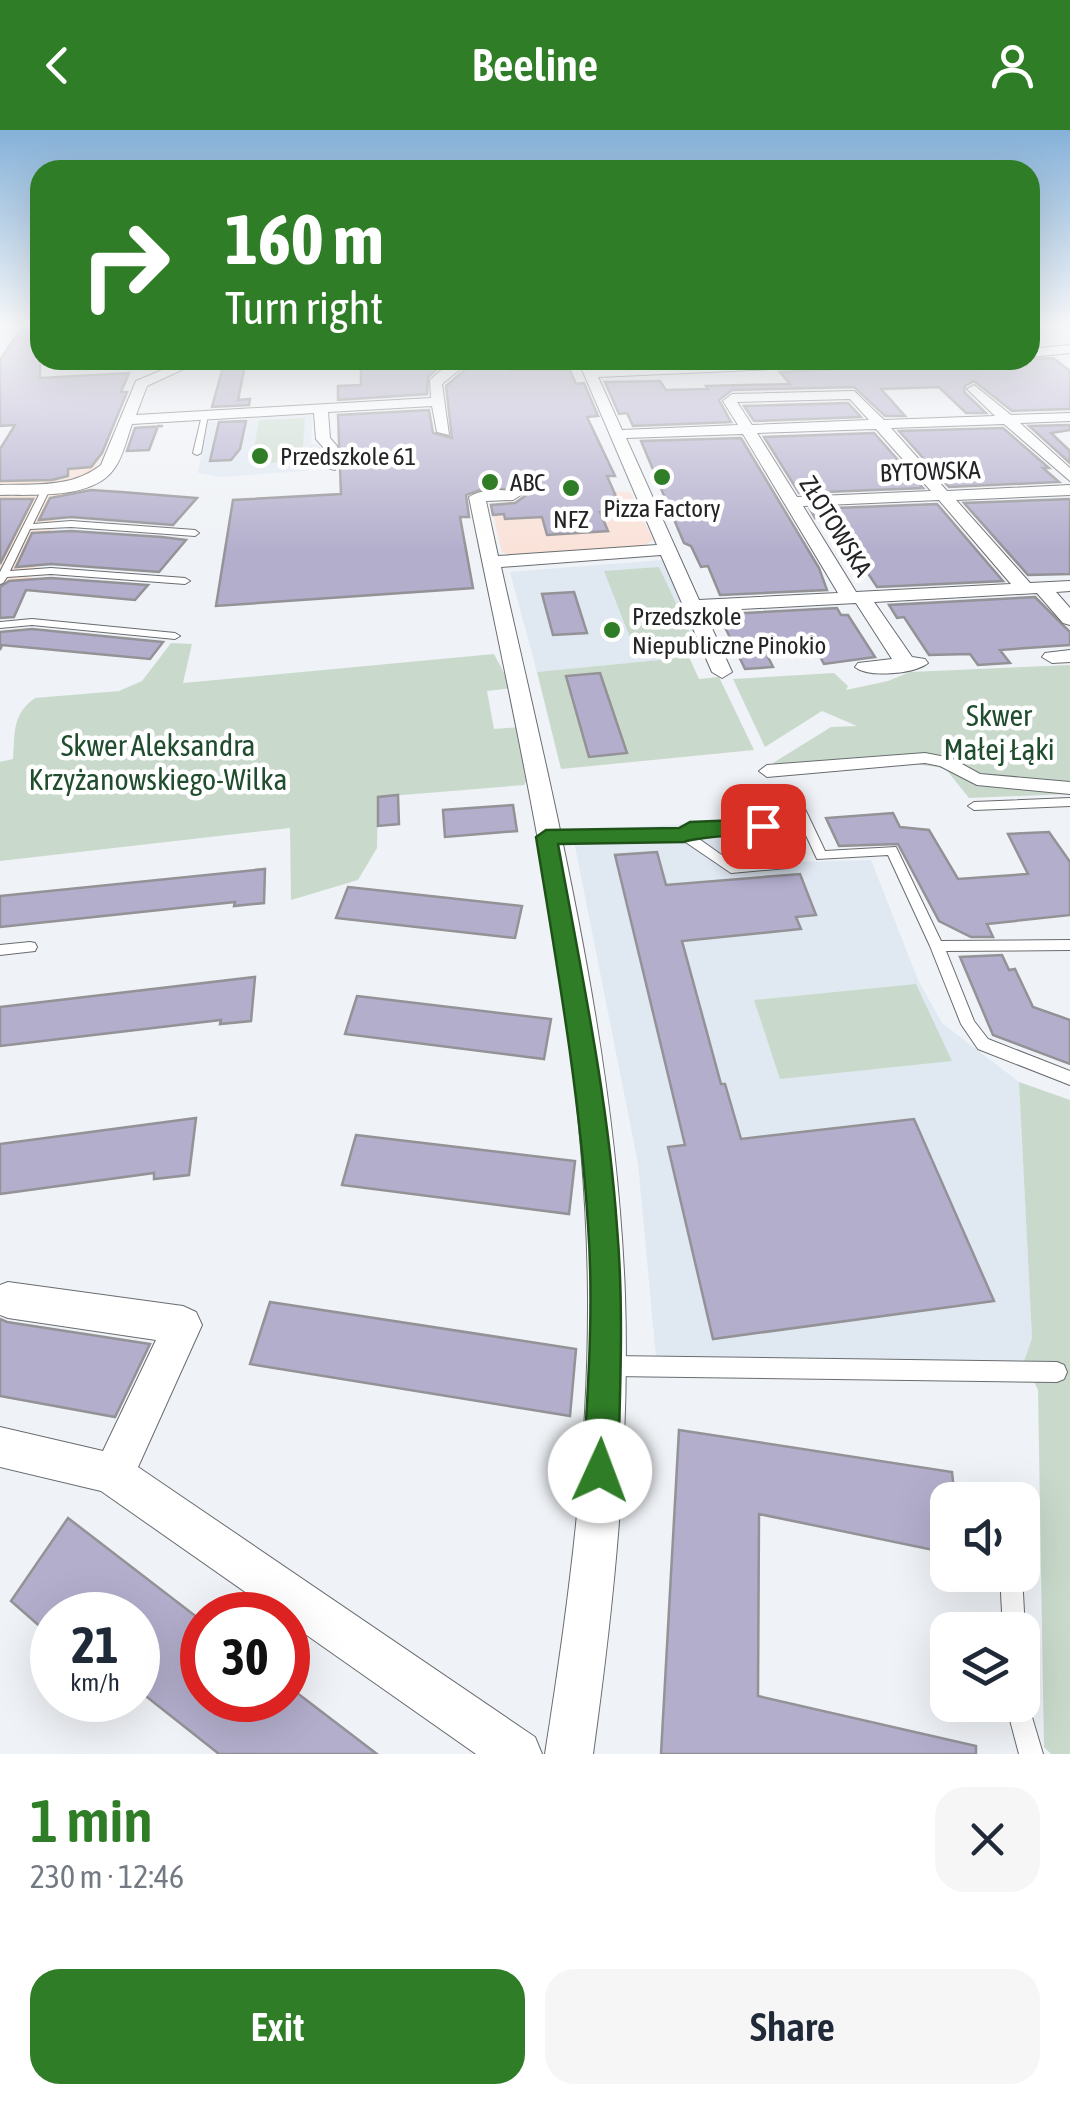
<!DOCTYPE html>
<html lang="en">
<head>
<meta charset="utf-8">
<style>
  body { margin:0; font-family:"Asap Condensed",sans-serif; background:#f6f6f7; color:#1f2937; height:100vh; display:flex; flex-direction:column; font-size:38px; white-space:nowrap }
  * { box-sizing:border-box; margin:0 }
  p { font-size:32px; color:#747a83 }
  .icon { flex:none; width:55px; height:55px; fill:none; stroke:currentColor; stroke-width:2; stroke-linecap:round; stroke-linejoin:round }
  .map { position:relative; height:1624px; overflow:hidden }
  .sheet { display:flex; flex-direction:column; background:#fff; flex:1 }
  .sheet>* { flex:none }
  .guide { position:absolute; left:30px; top:30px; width:1010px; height:210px; border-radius:30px; box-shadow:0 10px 40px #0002; background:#2f7e27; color:#fff; overflow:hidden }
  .fabs { position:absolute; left:930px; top:1352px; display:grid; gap:20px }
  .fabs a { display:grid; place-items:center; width:110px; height:110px; border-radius:20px; background:#fff; box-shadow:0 10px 40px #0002; font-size:50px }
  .speed { position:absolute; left:30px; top:1462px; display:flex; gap:20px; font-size:50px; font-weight:700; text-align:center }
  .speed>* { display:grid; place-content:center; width:130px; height:130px; border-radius:50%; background:#fff; box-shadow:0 10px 40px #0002; line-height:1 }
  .speed small { font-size:25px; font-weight:400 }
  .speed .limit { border:15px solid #d22; background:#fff; color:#111 }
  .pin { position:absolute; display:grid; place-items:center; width:85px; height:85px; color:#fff; margin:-42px; border-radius:20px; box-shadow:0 5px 15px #0006 }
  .me { position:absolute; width:110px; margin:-55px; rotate:2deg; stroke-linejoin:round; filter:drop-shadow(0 0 8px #0008) }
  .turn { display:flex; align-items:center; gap:35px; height:210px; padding:0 30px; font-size:45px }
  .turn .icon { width:130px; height:130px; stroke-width:2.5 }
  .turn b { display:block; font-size:70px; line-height:85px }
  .round { display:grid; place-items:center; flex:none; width:105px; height:105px; border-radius:30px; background:#f6f6f7 }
  .head { display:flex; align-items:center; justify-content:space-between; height:170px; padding:0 30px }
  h1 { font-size:60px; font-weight:600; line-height:75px; color:#2f7e27 }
  .button { display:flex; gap:20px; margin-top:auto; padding:20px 30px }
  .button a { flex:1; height:115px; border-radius:30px; background:#2f7e27; color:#fff; font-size:40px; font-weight:600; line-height:115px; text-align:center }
  .button a+a { background:#f6f6f7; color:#1f2937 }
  header { display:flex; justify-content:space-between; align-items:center; height:130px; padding:0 30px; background:#2f7e27; color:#fff; font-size:45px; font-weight:600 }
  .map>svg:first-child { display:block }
</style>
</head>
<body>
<header><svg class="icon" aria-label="back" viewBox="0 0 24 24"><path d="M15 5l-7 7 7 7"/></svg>Beeline<svg class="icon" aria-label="person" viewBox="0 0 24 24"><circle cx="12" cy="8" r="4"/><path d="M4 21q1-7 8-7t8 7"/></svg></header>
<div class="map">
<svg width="1070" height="1624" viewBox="0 0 1070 1624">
  <rect width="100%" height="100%" fill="#eff2f6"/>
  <!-- commercial -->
  <path fill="#fae2d8" d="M608,329L616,346L596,347V350H609L615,362H630L653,410L639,418L516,427L502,422L492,380L503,379L502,372L524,370L510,335Z"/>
  <!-- industrial -->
  <path fill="#f9e3d6" d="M104,323L93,342L68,362L14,487L0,488V329Z"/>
  <!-- built -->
  <path fill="#e0e8f2" d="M308,284L313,286L311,314L320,315L319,337L305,341L220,347L198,343L207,292Z
    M662,430L710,525L537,542L510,442Z
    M784,688L800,732L871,730L918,850L942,893L1019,952L1032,1208L1024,1231L656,1227L638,1033L572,701Z"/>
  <!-- green -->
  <path fill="#c9dacc" d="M305,288L302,331L251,334L259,290Z
    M659,437L697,518L636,523L604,441Z
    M171,513L192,514L183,553L494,524L512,558L487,561L494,599L520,597L529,646L524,655L378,667L377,718L358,750L291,770L290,698L0,731V632L13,629C15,603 12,584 35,568L119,561L142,551Z
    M689,527L699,549L719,547L754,620L561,639L537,542Z
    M1070,535V664L969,668L945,638L866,628L778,644L773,633L831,597L857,596L822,581L765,617L733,549L834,543L848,556L846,560L888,551L910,542Z
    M916,854L952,931L780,949L754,870Z
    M1019,952L1070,970V1624H1051L1044,1617L1038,1260L1024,1231L1032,1208Z"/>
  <!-- building -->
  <path fill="#b3aecc" stroke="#939296" stroke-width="2.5" d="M40,198V248L129,243L121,262H127L102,323L91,337L68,339V346L52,350L0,351V319L15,295L0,296V230L21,199Z
    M1053,228L1070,241V279L1012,281L974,251L965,256L964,262L986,283H966L939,257L881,259L905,286H885L854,257L732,260L719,270L731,292L633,296L627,283L619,284L605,252L660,251L666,260L708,259L706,256L790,254L780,242Z
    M225,230H246L238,270L250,269L249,275L212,277Z
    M412,230H447L428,247L427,264L338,270V256L361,255V232Z
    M469,230H507L509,240H570L576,254L584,253L598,286L587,287L615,346H607L622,380L600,382L608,401L547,405L542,387L505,389L504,384L493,385L491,375L515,373L525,366L523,362L487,357L466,365L469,387H460L473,458L216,476L233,370L341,364L338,285L429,280L433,303L452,308L446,256L468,237Z
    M848,273L861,287L754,291L744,276Z
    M246,291L240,319L231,330L210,331L219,292Z
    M1070,295V300L1051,303L1070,321V333L1029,296Z
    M158,296L149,320L127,321L135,298L163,296Z
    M1003,298L1049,338H1043L1059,352L949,357L899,301Z
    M874,303L923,358L799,363L764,307Z
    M741,308L819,438L827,460L720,465L708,436L701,437L691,416L684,413L641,311Z
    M91,360L121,362L197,368L173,395L71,387L39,390L50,368Z
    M0,369H33L0,434Z
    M1070,369V444L1028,445L964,373Z
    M937,374L1003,451L877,457L827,381L815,388L810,379Z
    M71,401L162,407L186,410L159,442L51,434L16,437L32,403Z
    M51,448L148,455L135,470L26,460L14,487L0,488V457L9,451Z
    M574,462L587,503L553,505L542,464Z
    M1035,467L1070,502V515L1000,520L1010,533L978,535L970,524L929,525L904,487L897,488L889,475Z
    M837,478L841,485H848L875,527L824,534L818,523L767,525L773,537L745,539L723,493L727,484Z
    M32,499L163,512L150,529L2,515L0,520V502Z
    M600,543L627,623L589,627L566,546Z
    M398,665L399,694L378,696V667Z
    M513,675L517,701L445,707L443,680Z
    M893,683L900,697L929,700L958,749L1028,744L1008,704L1049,702L1070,732V785L987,794L993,807H971L939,791L898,714L839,716L826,688Z
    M657,722L666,755L800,744L816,785L796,787L801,799L682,811L721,954H725L741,1009L914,989L994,1171L713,1209L668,1017L685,1015L615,725Z
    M265,739L264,773L234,776L235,772L0,797V766Z
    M348,757L522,776L515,808L336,788Z
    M1002,825L1009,840L1015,839L1033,877L1070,890V934L993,905L960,827Z
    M255,847L251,891L220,894L221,890L0,916V877Z
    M357,866L551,889L544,929L345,904Z
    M196,988L189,1045L154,1049V1043L0,1064V1014Z
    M356,1005L575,1031L569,1084L342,1055Z
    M270,1172L576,1219L570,1286L250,1234Z
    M0,1189L7,1192L150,1214L115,1287L0,1266Z
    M679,1300L952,1342L955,1370H948V1423L759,1384L758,1566L976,1616V1624H661Z
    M68,1388L202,1491V1570H288V1556L377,1624H219L138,1560V1485H52V1507L11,1471Z"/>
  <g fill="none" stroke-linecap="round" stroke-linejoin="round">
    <defs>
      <path id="service" d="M528,230H565L562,232Z
        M623,230H629L634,243H630Z
        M205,283L208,285L201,323L197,325L193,323L202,285Z
        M47,355L51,357L33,394L71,391L195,400L199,403L195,406L71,397L30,399L10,441L51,438L185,448L190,451L185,454L51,444L7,447L3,453L0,454V442L43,357Z
        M32,489L175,503L180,506L175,509L32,495L0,498V492Z
        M1070,668V676L974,680L968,676L974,672Z
        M783,677L805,679L825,721L896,717L941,811L1070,810V820L946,821L974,891L988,909L1070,941V955L978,919L961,894L930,816L888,725L817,729L797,686L779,684L777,681L779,678Z
        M752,691L780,698C787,711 792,724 788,738L731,743L681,709L547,711L541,707L547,703L681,701L689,695ZM752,699L771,704L776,715V731L733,733L692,704Z
        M30,812L35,813L37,817L35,821L0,825V815Z
        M611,1226L1057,1232L1064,1235L1067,1242L1064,1249L1057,1252L611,1246L604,1243L601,1236L604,1229Z
        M1007,1358L1014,1361L1017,1370H997L1000,1361Z
        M1000,1445H1022L1025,1500L1022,1507V1500H1003Z
        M1022,1565L1026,1567L1043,1624H1019L1006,1575H1022Z"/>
      <path id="pedestrian" d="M925,623L951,628L980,644L1070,652V664L977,655L940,636L925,633L767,647L759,641L767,635Z"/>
      <path id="minor" d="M1070,215V223L1030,227V219Z
        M186,230H203L147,256L136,285L431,268L430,250L453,230H465L466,234L442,254L449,305L437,302L432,276L328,282L330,308L337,316L335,340L322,337L323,317L316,309L314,283L132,294C127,308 123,327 114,339C92,370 33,364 0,365V355C35,354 72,358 101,335L136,251Z
        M578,230H590L595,240L889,230L883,234L598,247L622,300L738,295L723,271L732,264L854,261L884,290L995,286L967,259L974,255L1011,285L1070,283V291L1020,293L1070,338V351L1004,294L891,298L947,361L1070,355V365L956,370L1030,453L1070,451V461L1056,462L1070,478V495L1063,493L1037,463L874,472L912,527L925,529L928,533C915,544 868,548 855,537L858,533L892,529L856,473L704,481L732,542L722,548L712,542L661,425L501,437C555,676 616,919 625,1165C630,1319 614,1472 593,1624H545C569,1472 589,1320 588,1166C586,897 522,629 469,367C480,359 510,357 521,365L513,370L486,371L498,426L657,415ZM850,269L869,290L752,295L737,272ZM876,299L931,361L797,367L757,303ZM743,304L838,463L699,470L626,308ZM939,370L1011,454L856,462L803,376Z
        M1070,520V532L1052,533L1042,527L1045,523Z
        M8,1152L183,1176L196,1182L202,1195L138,1337L535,1607L542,1624H476L288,1492V1485H278L101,1361L0,1337V1297L103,1321L156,1210L8,1188L0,1185V1155Z"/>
    </defs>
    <!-- service casing -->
    <use href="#service" stroke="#696c6f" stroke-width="2"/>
    <!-- pedestrian casing -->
    <use href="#pedestrian" stroke="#696c6f" stroke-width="2"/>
    <!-- minor casing -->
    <use href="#minor" stroke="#696c6f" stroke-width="2"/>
    <!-- service -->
    <use href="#service" fill="#fff" fill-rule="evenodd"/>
    <!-- pedestrian -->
    <use href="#pedestrian" fill="#fff" fill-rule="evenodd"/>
    <!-- minor -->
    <use href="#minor" fill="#fff" fill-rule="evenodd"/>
  </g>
  <!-- sky -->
  <linearGradient id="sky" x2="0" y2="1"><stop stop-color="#85b1d8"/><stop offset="0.46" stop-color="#f8f9fb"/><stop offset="1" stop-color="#f8f9fb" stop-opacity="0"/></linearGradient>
  <rect width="1070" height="422" fill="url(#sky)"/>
  <!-- route -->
  <path fill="#2f7e27" stroke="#1f5219" stroke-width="2.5" d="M763,689L773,696C761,708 706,704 684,712L558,714C581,841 608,968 617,1097C624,1178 620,1260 618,1341L613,1353L600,1358L588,1353L583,1341C588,1259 594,1177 588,1095C580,965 557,836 536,707L546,700L679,698L690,692Z"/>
  <!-- markers -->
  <g fill="#2f7e27" stroke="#fff" stroke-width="4">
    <circle cx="260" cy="326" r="10"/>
    <circle cx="662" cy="347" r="10"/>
    <circle cx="490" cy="352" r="10"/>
    <circle cx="571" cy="358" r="10"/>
    <circle cx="612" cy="500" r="10"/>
  </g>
  <g text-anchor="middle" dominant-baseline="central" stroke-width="9" stroke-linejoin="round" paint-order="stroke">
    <!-- far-poi labels -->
    <g font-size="25" fill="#232426" stroke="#fff" text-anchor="start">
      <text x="280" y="326">Przedszkole 61</text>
      <text x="510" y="352">ABC</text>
      <text x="662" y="378" text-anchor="middle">Pizza Factory</text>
      <text x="571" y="389" text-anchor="middle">NFZ</text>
      <text x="632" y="486">Przedszkole<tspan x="632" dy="29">Niepubliczne Pinokio</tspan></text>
    </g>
    <!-- far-street labels -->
    <g font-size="25" fill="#232426" stroke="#fff">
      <text transform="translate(930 341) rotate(-2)">BYTOWSKA</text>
      <text transform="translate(836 396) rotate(58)">ZŁOTOWSKA</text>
    </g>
    <!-- park labels -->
    <g font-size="30" fill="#214d2f" stroke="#fff">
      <text x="999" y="585">Skwer<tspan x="999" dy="34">Małej Łąki</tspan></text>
      <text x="158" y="615">Skwer Aleksandra<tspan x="158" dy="34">Krzyżanowskiego-Wilka</tspan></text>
    </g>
  </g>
</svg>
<div class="fabs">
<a><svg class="icon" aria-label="sound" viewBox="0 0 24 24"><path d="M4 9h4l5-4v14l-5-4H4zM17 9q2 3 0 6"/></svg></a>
<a><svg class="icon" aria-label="layers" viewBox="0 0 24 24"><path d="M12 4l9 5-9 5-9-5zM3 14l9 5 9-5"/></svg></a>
</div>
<div class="speed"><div>21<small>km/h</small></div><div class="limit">30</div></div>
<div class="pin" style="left:763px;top:696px;background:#d93025"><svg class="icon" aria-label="arrive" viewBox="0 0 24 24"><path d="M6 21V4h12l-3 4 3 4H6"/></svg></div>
<svg class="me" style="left:600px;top:1341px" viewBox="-20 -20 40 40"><circle r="19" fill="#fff"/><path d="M0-13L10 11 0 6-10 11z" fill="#2f7e27"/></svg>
<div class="guide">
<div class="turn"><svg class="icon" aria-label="right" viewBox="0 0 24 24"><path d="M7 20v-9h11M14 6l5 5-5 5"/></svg><div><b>160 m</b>Turn right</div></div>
</div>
</div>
<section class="sheet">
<div class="head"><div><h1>1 min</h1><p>230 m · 12:46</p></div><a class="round"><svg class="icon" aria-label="close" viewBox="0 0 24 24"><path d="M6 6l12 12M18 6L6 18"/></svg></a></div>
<div class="button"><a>Exit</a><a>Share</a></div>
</section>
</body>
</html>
